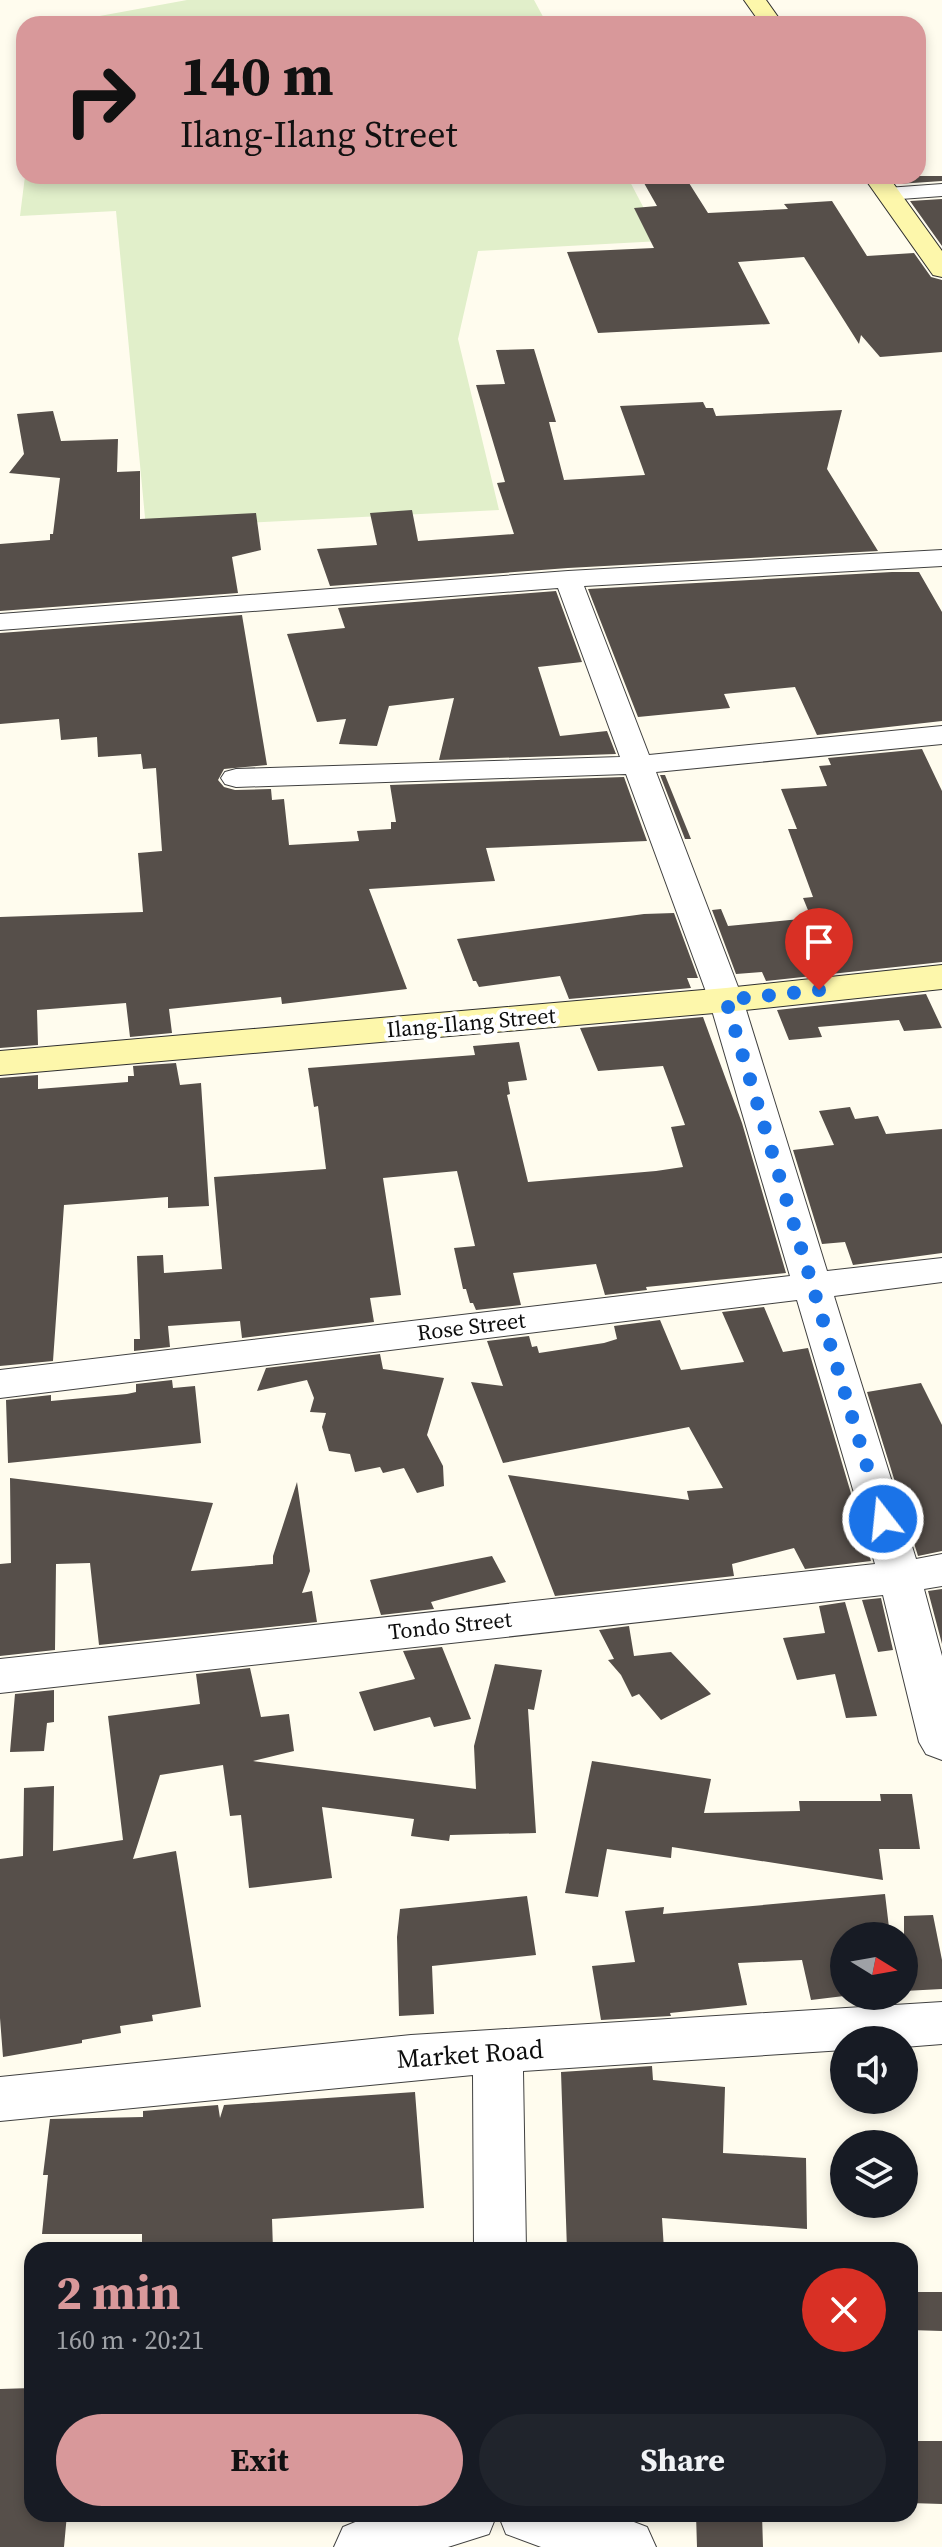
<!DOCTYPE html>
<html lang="en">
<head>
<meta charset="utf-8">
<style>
  body { margin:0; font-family:"Source Serif 4",serif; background:#20242c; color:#f1f3f6; height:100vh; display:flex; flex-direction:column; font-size:30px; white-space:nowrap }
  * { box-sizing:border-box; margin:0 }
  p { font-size:26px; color:#9ea1a6 }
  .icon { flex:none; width:44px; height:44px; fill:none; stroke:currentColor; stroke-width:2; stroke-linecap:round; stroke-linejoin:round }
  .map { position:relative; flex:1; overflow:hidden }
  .panel { position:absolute; left:24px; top:2242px; width:894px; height:280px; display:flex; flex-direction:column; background:#171b24; border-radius:24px; box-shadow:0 4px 12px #0003 }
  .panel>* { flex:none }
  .banner { position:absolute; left:16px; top:16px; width:910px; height:168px; border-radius:24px; box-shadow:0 4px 12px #0003; background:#d8989a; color:#111; overflow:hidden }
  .needle { width:52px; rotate:101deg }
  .controls { position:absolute; left:830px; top:1922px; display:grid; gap:16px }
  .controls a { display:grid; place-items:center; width:88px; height:88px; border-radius:50%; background:#171b24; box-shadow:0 4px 12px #0003; font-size:40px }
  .pin { position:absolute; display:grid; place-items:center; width:68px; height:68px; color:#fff; margin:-82px -34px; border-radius:50% 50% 50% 0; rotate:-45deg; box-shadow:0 0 8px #0007 }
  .pin .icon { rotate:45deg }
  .me { position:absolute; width:88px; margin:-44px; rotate:344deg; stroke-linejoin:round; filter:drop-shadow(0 0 6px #0008) }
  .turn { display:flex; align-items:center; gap:28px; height:168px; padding:0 32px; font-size:36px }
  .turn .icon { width:104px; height:104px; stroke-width:2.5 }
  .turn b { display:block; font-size:56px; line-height:68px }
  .round { display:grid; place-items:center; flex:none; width:84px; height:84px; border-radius:42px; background:#20242c }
  .overview { display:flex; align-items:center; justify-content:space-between; height:136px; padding:0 32px }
  h1 { font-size:48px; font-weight:700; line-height:60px; color:#d8989a }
  .button { display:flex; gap:16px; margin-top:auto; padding:16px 32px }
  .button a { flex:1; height:92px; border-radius:48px; background:#d8989a; color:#111; font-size:32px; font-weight:700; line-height:92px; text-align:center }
  .button a+a { background:#20242c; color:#f1f3f6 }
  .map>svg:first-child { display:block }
</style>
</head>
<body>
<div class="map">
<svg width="942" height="2547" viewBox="0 0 942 2547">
  <rect width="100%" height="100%" fill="#fffcee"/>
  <!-- pitch -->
  <path fill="#e1efca" d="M187,0H534L547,24H56Z
    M25,176H627L661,241L478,251L458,339L499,510L146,528L116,211L20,216Z"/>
  <!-- building -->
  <path fill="#564f4a" d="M640,176H679L683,183H689L708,213L788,209L784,204L832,201L867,256L914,253L931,277L942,280V352L880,357L861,335L859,344L804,257L738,262L770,324L598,333L567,252L654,248L634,208L657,206Z
    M892,176H942V181L898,184Z
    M942,199V246L910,201Z
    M534,349L556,422H549L564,480L645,475L620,406L703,402L706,408H713L716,416L842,410L827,469L878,551L568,568L330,586L317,549L377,545L370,513L412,510L418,541L514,534L497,483L505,482L476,385L505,384L496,350Z
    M53,411L61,441L118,439L117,472L140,471V519L256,513L261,550L232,557L238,593L0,611V544L50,540V534H53L60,478L9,473L24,454L17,414Z
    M892,572H919L942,612V721L817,735L795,687L724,694L730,708L638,717L588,589Z
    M556,591L582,662L538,667L560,736L607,731L616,754L439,760L454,698L389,706L377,746L339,744L346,719L317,722L287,634L345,628L338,608Z
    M242,615L267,765L224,769L218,780L224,787L235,790L271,789L272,800L284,799L289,845L359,841L357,831L391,829V822H396L390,785L624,777L647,841L486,848L495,881L369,889L407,989L282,1004L281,997L169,1009L172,1033L130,1037L126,1003L37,1010L38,1045L0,1048V917L143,912L138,853L162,851L156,768L143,769L141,754L98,757L97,737L61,740L59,719L0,724V633Z
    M922,749L942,791V962L766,981L762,972L736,974L712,910L721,909L728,926L800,919L799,916L810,915L803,898L813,897L788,829H797L781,789L827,786L819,766L831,765L828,758Z
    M660,775H665L691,839H685Z
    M674,913L698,978H687L691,988L569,999L560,976L479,987L476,981H473L457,939L644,914Z
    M926,994L942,1028L904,1031L899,1020L818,1027L822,1037L789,1040L777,1010Z
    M703,1017L742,1123L786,1273L646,1287L647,1290L605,1295L596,1264L513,1273L521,1305L476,1310L473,1303H470L466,1289H463L454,1248L475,1246L457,1171L383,1178L401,1295L370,1298L374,1322L242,1338L240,1321L168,1326L170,1347L134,1351V1339H140L137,1256L163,1255L164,1273L222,1269L214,1177L326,1169L318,1106L314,1107L308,1068L475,1055L473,1046L519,1042L527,1080L508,1082L510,1094L507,1095L528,1182L656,1171L683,1167L671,1127L685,1125L663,1066L598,1071L580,1028Z
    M176,1063L180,1085L201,1083L209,1206L168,1208V1197L64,1205L53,1361L0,1366V1078L38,1075V1089L128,1082V1076H134L133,1066Z
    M850,1107L855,1119L878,1116L886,1134L942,1129V1253L853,1265L845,1242L822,1244L793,1150L834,1145L819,1111Z
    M764,1307L783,1352L808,1348L871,1561L805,1569L794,1548L732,1564L734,1576L555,1596L508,1475L689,1500L687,1491L723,1488L689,1427L503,1463L471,1382L503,1386L487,1341L529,1336L532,1347L537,1346L539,1353L604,1343L617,1339L614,1326L660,1320L681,1370L744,1362L722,1312Z
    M380,1354L383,1369L444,1378L427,1435L443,1466L444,1486L417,1493L404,1468L383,1473L380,1467L355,1472L350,1454L329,1451L322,1427L326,1413L310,1412L314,1398L307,1380L257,1391L266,1368Z
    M172,1380L173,1388L195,1386L201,1443L8,1463L6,1400L51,1395V1401L127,1394L136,1392V1384Z
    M921,1383L942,1425V1551L918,1556L867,1392Z
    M10,1478L213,1503L191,1571L273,1564V1556L297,1482L310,1571L302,1593L312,1591L317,1622L99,1645L90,1563L56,1564L55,1650L0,1656V1564L11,1563Z
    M492,1556L506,1582L431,1602L434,1609L381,1615L370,1580Z
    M942,1589V1644L928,1591Z
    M881,1598L893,1650L878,1652L862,1600Z
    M845,1602L853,1630L877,1716L846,1718L835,1674L797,1680L783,1638L825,1633L819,1606Z
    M629,1626L634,1656L671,1652L711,1694L661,1720L639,1694L632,1697L621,1675L608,1660L614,1659L599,1630Z
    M442,1647L471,1719L434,1727L430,1717L374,1731L359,1692L415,1679L403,1651Z
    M495,1664L542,1670L534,1710L528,1709L536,1833L450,1835L449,1841L411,1836L414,1819L322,1807L332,1878L249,1888L241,1815L230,1816L223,1765L160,1775L133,1859L176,1851L201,2007L152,2015L153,2021L120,2026L121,2033L82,2040V2043L3,2057L0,2018V1859L23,1856L24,1788L54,1786L53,1851L123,1840L108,1716L200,1704L196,1674L250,1668L261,1717L289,1714L294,1751L253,1761L476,1789L474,1746Z
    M54,1690V1722L47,1723L44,1751L10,1752L15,1694Z
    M592,1761L711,1779L704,1813L800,1811L799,1801H881L880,1794H912L920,1849H879L883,1880L672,1847L671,1858L607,1849L598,1897L565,1893Z
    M885,1894L890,1936H844V1996L811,2000L802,1960L738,1963L747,2005L670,2013L671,2016L601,2020L592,1966L635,1962L625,1911L664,1907L663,1914Z
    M527,1896L536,1955L432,1966L434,2014L399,2016L397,1937L400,1909Z
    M933,1915L942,1960V1989L904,1991V1916Z
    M652,2066L653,2080L725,2087L723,2153L806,2158L807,2229L662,2218L664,2250H567L561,2072Z
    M415,2092L424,2208L272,2219L273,2250H142V2234H42L48,2175H43L50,2119L143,2117V2111L218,2105L220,2118L224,2105Z
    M910,2292H942V2331L910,2330Z
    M32,2388V2514H67L64,2547H0V2389Z
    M910,2441H942V2504L910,2503Z
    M696,2514H762L763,2547H697Z"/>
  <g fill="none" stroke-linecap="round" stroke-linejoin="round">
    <defs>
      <path id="street" d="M942,184V196L887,200L876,194L887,188Z
        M942,550V566L584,586L649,755L942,726V744L656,772L743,1000L827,1271L942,1258V1282L834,1296L916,1559L942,1554V1586L924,1589L942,1656V1760L926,1754L919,1742L883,1595L0,1693V1659L875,1564L797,1300L0,1398V1370L790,1276L709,1000L626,774L236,787L225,784L221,778L225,772L236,769L620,757L558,588L0,630V614L568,571Z
        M942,2002V2044L904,2047V2040H844V2050L523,2071L526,2250H474L473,2075L0,2121V2077L411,2035Z
        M375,2514H497L489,2534L448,2547H334L343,2527Z
        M498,2514H613L647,2527L656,2547H541L506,2534Z"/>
      <path id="secondary" d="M744,0H766L783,24H761Z
        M863,176H888L942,251V277L933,275Z
        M942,965V989L726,1012L0,1075V1051L726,988Z"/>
    </defs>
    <!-- street casing -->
    <use href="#street" stroke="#404040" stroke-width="2"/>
    <!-- secondary casing -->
    <use href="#secondary" stroke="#2f2f2f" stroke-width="2"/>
    <!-- street -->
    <use href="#street" fill="#fff" fill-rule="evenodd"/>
    <!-- secondary -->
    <use href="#secondary" fill="#fdf7ab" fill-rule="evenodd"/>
  </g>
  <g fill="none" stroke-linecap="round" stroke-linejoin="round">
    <!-- route -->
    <path stroke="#1a73e8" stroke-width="14" stroke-dasharray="0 25.2" d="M819,990L726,1000L883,1519"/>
  </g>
  <g text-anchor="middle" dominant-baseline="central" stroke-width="8" stroke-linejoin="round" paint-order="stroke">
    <!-- street labels -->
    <g font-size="22" fill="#0d0d0d" stroke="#fff">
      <text transform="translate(471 1022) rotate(-5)">Ilang-Ilang Street</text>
      <text transform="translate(471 1326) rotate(-7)">Rose Street</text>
      <text transform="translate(450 1625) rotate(-6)">Tondo Street</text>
    </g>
    <!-- near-street labels -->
    <g font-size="26" fill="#0d0d0d" stroke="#fff">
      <text transform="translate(470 2054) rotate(-4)">Market Road</text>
    </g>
  </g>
</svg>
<div class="controls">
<a><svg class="needle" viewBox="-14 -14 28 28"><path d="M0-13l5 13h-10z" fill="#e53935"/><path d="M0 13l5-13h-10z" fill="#9ea1a6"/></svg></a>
<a><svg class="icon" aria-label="sound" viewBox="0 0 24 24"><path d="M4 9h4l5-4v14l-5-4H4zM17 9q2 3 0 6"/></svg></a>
<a><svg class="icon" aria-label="layers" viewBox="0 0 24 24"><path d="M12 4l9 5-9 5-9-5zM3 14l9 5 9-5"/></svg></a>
</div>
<div class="pin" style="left:819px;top:990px;background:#d93025"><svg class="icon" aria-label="arrive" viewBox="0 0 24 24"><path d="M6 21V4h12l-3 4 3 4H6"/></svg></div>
<svg class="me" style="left:883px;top:1519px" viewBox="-20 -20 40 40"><circle r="17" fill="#1a73e8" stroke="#fff" stroke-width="3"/><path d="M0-11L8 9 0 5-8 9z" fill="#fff"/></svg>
<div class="banner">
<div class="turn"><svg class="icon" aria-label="right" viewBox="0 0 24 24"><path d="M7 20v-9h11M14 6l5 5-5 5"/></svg><div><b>140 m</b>Ilang-Ilang Street</div></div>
</div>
<section class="panel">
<div class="overview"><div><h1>2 min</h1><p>160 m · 20:21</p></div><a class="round" style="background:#d93025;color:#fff"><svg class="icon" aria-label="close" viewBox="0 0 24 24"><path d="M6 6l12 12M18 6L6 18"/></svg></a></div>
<div class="button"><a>Exit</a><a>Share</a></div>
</section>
</div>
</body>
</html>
